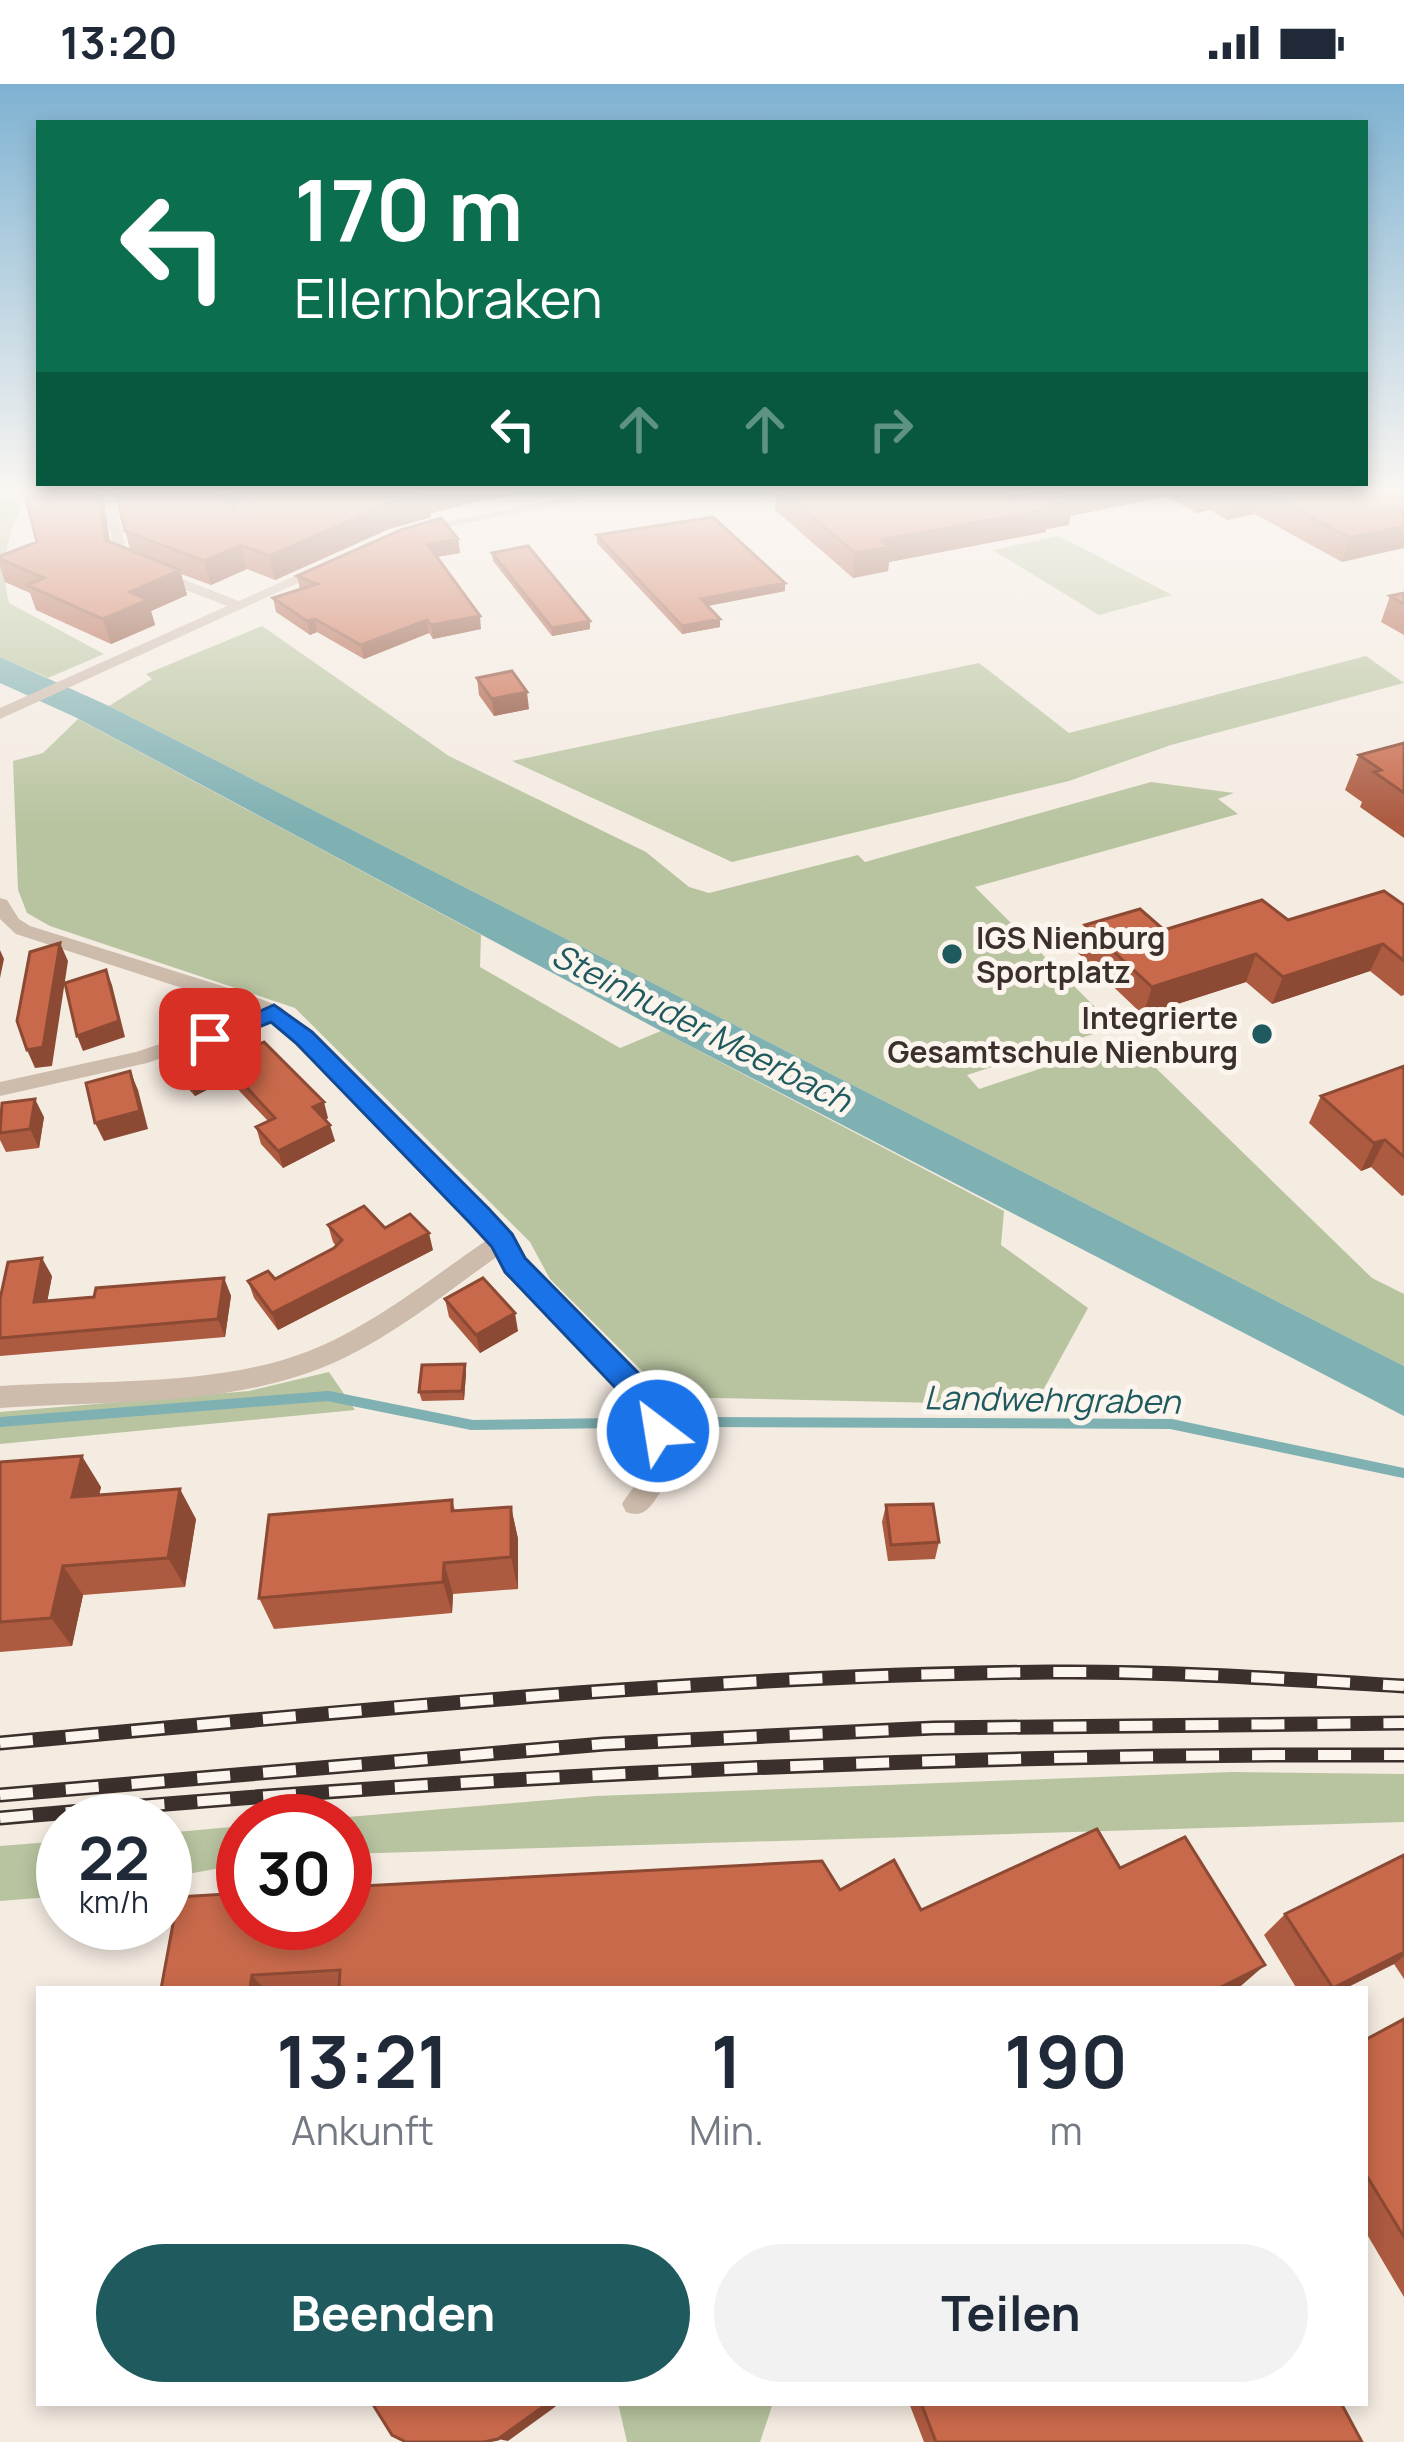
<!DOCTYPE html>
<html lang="de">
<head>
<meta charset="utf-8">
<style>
  body { margin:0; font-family:Manrope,sans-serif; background:#f2f2f3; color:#1f2937; height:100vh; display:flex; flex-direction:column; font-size:45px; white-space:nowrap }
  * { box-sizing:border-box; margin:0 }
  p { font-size:39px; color:#747a83 }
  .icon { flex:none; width:66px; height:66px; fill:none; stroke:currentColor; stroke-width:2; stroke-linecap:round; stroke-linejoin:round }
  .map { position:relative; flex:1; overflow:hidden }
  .drawer { position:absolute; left:36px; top:1902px; width:1332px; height:420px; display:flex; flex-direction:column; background:#fff; border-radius:0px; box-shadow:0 6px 18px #0003 }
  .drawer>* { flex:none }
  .hud { position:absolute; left:36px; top:36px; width:1332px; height:366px; border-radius:0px; box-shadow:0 6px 18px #0003; background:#0b6e4f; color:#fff; overflow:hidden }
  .speed { position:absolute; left:36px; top:1710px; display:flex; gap:24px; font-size:60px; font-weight:700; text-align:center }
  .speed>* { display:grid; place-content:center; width:156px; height:156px; border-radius:50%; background:#fff; box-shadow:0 6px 18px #0003; line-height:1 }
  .speed small { font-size:30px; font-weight:400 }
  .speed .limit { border:18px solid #d22; background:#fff; color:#111 }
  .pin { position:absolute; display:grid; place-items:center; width:102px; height:102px; color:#fff; margin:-51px; border-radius:24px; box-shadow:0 6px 18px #0006 }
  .me { position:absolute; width:132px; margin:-66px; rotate:329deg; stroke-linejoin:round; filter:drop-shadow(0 0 9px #0008) }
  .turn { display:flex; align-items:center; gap:42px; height:252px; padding:0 60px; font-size:54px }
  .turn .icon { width:156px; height:156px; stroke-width:2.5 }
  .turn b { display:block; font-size:84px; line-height:102px }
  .lanes { display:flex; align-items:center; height:114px; padding:0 60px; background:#0003; justify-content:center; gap:60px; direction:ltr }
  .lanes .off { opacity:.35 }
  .eta { display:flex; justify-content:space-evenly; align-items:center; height:204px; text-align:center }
  .eta b { font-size:72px; font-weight:700; line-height:84px }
  .primary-button { display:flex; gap:24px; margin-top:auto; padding:24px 60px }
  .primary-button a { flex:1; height:138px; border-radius:72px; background:#1f5a5e; color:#fff; font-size:48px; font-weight:700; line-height:138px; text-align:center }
  .primary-button a+a { background:#f2f2f3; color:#1f2937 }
  .status { display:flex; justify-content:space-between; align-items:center; height:84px; padding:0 60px; background:#fff; direction:ltr }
  .status svg { height:33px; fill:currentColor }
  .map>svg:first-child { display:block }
</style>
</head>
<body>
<div class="status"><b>13:20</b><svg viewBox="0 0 49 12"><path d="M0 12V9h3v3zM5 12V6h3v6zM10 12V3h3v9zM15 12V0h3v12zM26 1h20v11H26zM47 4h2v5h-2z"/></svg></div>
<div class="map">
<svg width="1404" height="2358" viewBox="0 0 1404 2358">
  <rect width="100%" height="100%" fill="#f4ebe1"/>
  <!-- green -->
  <path fill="#b8c4a0" d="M0,410H29C7,441 0,483 9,519L104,570L48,594L0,573Z
    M1059,452L1172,511L1099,531L993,466Z
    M262,542L449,672L646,768L689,803L709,809L858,771L865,778L1151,698L1234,709L1218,715L1238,730L975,803L1115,943L967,991L979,1005L1127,956L1372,1194L1404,1210V1282L109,622L152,595L146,590Z
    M1366,572L1404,599L1171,661L1069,697L732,778L512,677L979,579L1069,649Z
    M78,635L481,851L480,883L620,964L661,947L1004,1127L1001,1161L1088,1224L1035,1321L668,1313L550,1195L530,1158L295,924L50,842L27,829L18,806L13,677L43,669Z
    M329,1288L355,1326L0,1360V1328L249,1307Z
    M1231,1688L1404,1690V1738L345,1770V1737H301L596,1712Z
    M243,1742V1780L165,1794V1749Z
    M63,1757V1812L0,1817V1762Z
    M618,2319H773L760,2358H627Z"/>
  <!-- water -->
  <path fill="#7fb0b2" d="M0,573L109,622L1404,1282V1332L661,947L75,633L0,599Z"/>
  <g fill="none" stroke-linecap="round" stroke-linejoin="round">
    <!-- stream -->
    <path stroke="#7fb0b2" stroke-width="10" d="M0,1338L328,1312L472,1341L617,1339
      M694,1338L1171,1340L1404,1389"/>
    <!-- minor -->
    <path fill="#cdbbac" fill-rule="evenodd" d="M583,410H610L413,450L406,446Z
      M109,413L115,417L128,474L239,517L321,480L333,483L0,635V624L227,522L117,479L103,417Z
      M0,814L7,816L19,835L30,842L248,910L281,923L311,949L511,1151C516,1159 519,1169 524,1176C567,1233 719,1320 661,1407C651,1422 645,1435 626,1428L622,1420C629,1407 644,1394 647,1380C662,1320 545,1225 506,1187L498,1172C448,1207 400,1247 344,1274C241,1324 112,1316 0,1324V1302C97,1296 218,1303 309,1267C374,1241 430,1195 487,1156L271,936L147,979L0,1012V998L136,968L256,928L16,850L0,835Z"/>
    <defs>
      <path id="rail" d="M0,1659C349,1628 699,1591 1050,1588C1168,1587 1286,1595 1404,1602
        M0,1711L604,1660L934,1644L1404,1639
        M0,1734C468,1692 935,1669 1404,1671"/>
    </defs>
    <!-- rail casing -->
    <use href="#rail" stroke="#3b302b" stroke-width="15"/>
    <!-- rail -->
    <use href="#rail" stroke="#fbf5ee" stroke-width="10" stroke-dasharray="33" stroke-linecap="butt"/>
  </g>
  <!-- wall -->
  <path fill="#ac5a40" d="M27,410H103L110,458L130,466L118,415L104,410H219L223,414L221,410H523L480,417L431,429V433L389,445L275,496L247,485L211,501L181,490L187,511L151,527L155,541L111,560L36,526L30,509L5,498L0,483V472L37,458Z
    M776,410H1404L1342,478L1255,430L1227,436L1210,426L1196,429L1167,412L1070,432L1069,441L1046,445V448L889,478L888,487L853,494L775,426Z
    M597,451L785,507L708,522L720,535V543L682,550L597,459Z
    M458,455L460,469L437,473L481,545L433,555L429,549L364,575L317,548L310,551L276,528L273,514L300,506L297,492Z
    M492,469L590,545L552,552L493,477Z
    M1404,509V551L1381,538L1390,512Z
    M477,594L529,625L494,632L479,611Z
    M1404,659V754L1360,723L1362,718L1345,706L1359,671Z
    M1404,821V911L1401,912L1370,887L1272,920L1246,898L1143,931L1078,869L1085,841L1164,846L1288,836Z
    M169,975L224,976L328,1034L326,1036L335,1057L283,1084L261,1060L256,1043L268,1037L228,995L195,1012L175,991Z
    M1404,982V1111L1402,1112L1371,1083L1361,1087L1309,1039L1321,1012Z
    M0,1030L44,1033L39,1064L6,1068L0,1056Z
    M328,1141L385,1144L433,1166L278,1246L254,1214L248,1197L275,1195L336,1162L333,1158Z
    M52,1192L47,1217L94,1213L224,1194L231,1212L225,1253L0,1272V1215Z
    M445,1215L518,1247L480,1269L449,1233Z
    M466,1289L464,1316L422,1317L419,1308Z
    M0,1378L101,1403L99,1411L196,1435L185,1503L83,1511L72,1562L0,1568Z
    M452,1416L455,1427L511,1423L518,1455V1505L453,1510L452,1529L274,1545L259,1514Z
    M886,1421L939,1458L935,1475L888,1477L882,1438Z
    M1404,1771V1895L1394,1880L1344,1905H1297L1264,1851L1285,1830Z
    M1120,1784L1242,1901L1235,1905H161L840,1806L921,1826Z
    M1404,1935V2213L1365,2147V1956Z
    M909,2319H1341L1362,2358H924Z"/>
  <!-- shaded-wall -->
  <path fill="#8c4a34" d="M99,410H103L113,480L105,456Z
    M424,410H523L480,417L431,429V433L389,445L275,496L269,472L385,421Z
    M1068,410H1167V412L1070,432L1069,441L1046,445V448L889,478L888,487L853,494L855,469L881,456L1046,422Z
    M1200,410H1214L1210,426L1196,429Z
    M1242,410H1260L1255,430L1227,436L1233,412Z
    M1404,442V464L1342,478L1350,454Z
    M458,455L460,469L430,474L428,461Z
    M241,461L247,485L211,501L204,477Z
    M180,486L187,511L151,527L155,541L111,560L103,535L130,508Z
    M785,499V507L701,523V515Z
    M480,532L481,545L433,555L431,541Z
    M315,535L317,548L310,551L307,537Z
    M720,535V543L682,550V542Z
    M427,536L429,549L364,575L361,561Z
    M590,537V545L552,552V544Z
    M527,608L529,625L494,632L492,615Z
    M60,859L68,877L52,982L35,984L27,966Z
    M1383,860L1370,887L1272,920L1283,893Z
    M0,866L4,875L0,894Z
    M1256,870L1246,898L1143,931L1152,903Z
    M106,886L112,901L125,953L83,967L77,952Z
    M223,978L228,995L195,1012L189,995Z
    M130,987L138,1006L148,1045L104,1057L95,1039Z
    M35,1015L44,1033L39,1064L30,1045Z
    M324,1018L328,1034L318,1040L313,1023Z
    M330,1041L335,1057L283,1084L278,1067Z
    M1385,1056L1371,1083L1361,1087L1374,1059Z
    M429,1149L433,1166L278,1246L272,1229Z
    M42,1174L52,1192L44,1235L34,1218Z
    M224,1194L231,1212L225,1253L218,1235Z
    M515,1229L518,1247L480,1269L476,1251Z
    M465,1280L466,1289L464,1316L462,1307Z
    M82,1372L101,1403L92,1443L72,1413Z
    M180,1405L196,1435L185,1503L168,1474Z
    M511,1423L518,1455V1505L511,1473Z
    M444,1479L453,1510L452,1529L443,1498Z
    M63,1482L83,1511L72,1562L51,1534Z
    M1404,1868V1872L1394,1880L1344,1905H1332Z
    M1265,1881L1242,1901L1235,1905H1217Z
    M252,1891L264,1905H250Z
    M548,2319H558L555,2323L508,2357L498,2355Z"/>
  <!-- building -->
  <path fill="#c8694b" stroke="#8c4a34" stroke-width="3" d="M27,410H99L105,456L180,486L130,508L148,516L103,535L27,501L44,494L0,475V472L37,458L25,412Z
    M116,410H219L237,427L228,410H424L385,421L269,472L241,461L204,477L125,447Z
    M785,410H1007L1014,415L1026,410H1068L1064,411L1073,417L1046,422L1050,425L881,456L890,463L855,469Z
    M1269,410H1404V442L1350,454Z
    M713,433L785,499L701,515L720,535L682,542L597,451Z
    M441,434L458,455L428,461L480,532L431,541L427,536L361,561L315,535L307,537L273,514L317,500L297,492L401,446Z
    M528,462L590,537L552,544L492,469Z
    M1404,509V520L1390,512Z
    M512,587L527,608L492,615L477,594Z
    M1404,659V709L1374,688L1381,686L1359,671Z
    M1384,807L1404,821V877L1383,860L1283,893L1256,870L1152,903L1085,841L1140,825L1164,846L1262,816L1288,836Z
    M60,859L43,963L27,966L17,937L30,868Z
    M106,886L119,937L77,952L65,899Z
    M205,957L224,976L264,958L324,1018L313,1023L330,1041L278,1067L256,1043L275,1034L223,978L189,995L169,975Z
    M1404,982V1073L1385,1056L1374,1059L1321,1012Z
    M130,987L140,1027L95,1039L86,999Z
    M35,1015L30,1045L0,1049L2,1019Z
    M364,1122L385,1144L410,1130L429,1149L272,1229L248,1197L268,1187L275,1195L334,1164L342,1156L328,1141Z
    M42,1174L34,1218L94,1213L96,1204L224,1194L218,1235L0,1254V1215L8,1178Z
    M483,1194L515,1229L476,1251L445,1215Z
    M465,1280L462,1307L419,1308L422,1281Z
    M82,1372L72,1413L180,1405L168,1474L63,1482L51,1534L0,1538V1378Z
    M452,1416V1427L511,1423V1473L444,1479L443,1498L259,1514L269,1431Z
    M933,1420L939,1458L891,1461L886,1421Z
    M1097,1745L1120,1784L1185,1753L1265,1881L1217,1905H339L340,1886L252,1891L250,1905H161L178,1813L243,1809V1839H345V1803L822,1777L840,1806L894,1776L921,1826Z
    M1404,1771V1868L1333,1904L1285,1830Z
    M1404,1935V2153L1365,2089V1956Z
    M372,2319H548L498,2355L484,2358H406L392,2351Z
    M921,2319H1341L1362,2358H936Z"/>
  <!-- sky -->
  <linearGradient id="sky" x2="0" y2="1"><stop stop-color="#7eb2d2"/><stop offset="0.55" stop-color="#faf6f2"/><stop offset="1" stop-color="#faf6f2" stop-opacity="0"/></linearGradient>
  <rect width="1404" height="740" fill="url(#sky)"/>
  <!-- route -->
  <path fill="#1a73e8" stroke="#114b97" stroke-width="3" d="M274,921L312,948L489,1125L512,1150L525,1174L651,1302L673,1347L668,1356L658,1360L647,1356L629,1318L505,1188L492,1163L470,1139L296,959L271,938L210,963L198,955Z"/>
  <!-- markers -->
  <g fill="#1f5a5e" stroke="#fbf5ee" stroke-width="4.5">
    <circle cx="952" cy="870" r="12"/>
    <circle cx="1262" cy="950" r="12"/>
  </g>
  <g text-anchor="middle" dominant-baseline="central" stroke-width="10" stroke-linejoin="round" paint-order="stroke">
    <!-- poi labels -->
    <g font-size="30" font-weight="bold" fill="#3b302b" stroke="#fbf5ee" text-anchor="start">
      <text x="976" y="853">IGS Nienburg<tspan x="976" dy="34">Sportplatz</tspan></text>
      <text x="1238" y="933" text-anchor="end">Integrierte<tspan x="1238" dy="34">Gesamtschule Nienburg</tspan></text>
    </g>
    <!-- water labels -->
    <g font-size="33" font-style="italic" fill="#1f5a5e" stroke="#fbf5ee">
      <text transform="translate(702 943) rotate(27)">Steinhuder Meerbach</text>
      <text transform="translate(1052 1315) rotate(1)">Landwehrgraben</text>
    </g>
  </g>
</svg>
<div class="speed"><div>22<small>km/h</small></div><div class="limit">30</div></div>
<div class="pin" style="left:210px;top:955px;background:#d93025"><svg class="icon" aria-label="arrive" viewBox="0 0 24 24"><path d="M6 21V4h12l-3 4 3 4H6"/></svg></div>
<svg class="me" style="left:658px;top:1347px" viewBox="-20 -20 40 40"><circle r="17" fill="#1a73e8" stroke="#fff" stroke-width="3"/><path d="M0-11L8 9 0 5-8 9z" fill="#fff"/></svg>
<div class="hud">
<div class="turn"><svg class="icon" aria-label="left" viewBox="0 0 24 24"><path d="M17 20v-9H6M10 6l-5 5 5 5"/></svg><div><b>170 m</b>Ellernbraken</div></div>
<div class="lanes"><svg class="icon" aria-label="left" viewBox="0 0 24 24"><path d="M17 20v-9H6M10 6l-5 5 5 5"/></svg><svg class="icon off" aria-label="ahead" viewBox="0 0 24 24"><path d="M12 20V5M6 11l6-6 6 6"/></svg><svg class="icon off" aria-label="ahead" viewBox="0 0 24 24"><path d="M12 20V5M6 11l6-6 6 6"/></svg><svg class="icon off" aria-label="right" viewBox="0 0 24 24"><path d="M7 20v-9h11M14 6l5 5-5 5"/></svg></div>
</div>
<section class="drawer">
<div class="eta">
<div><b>13:21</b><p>Ankunft</p></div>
<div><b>1</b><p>Min.</p></div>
<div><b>190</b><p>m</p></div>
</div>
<div class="primary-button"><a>Beenden</a><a>Teilen</a></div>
</section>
</div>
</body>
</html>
